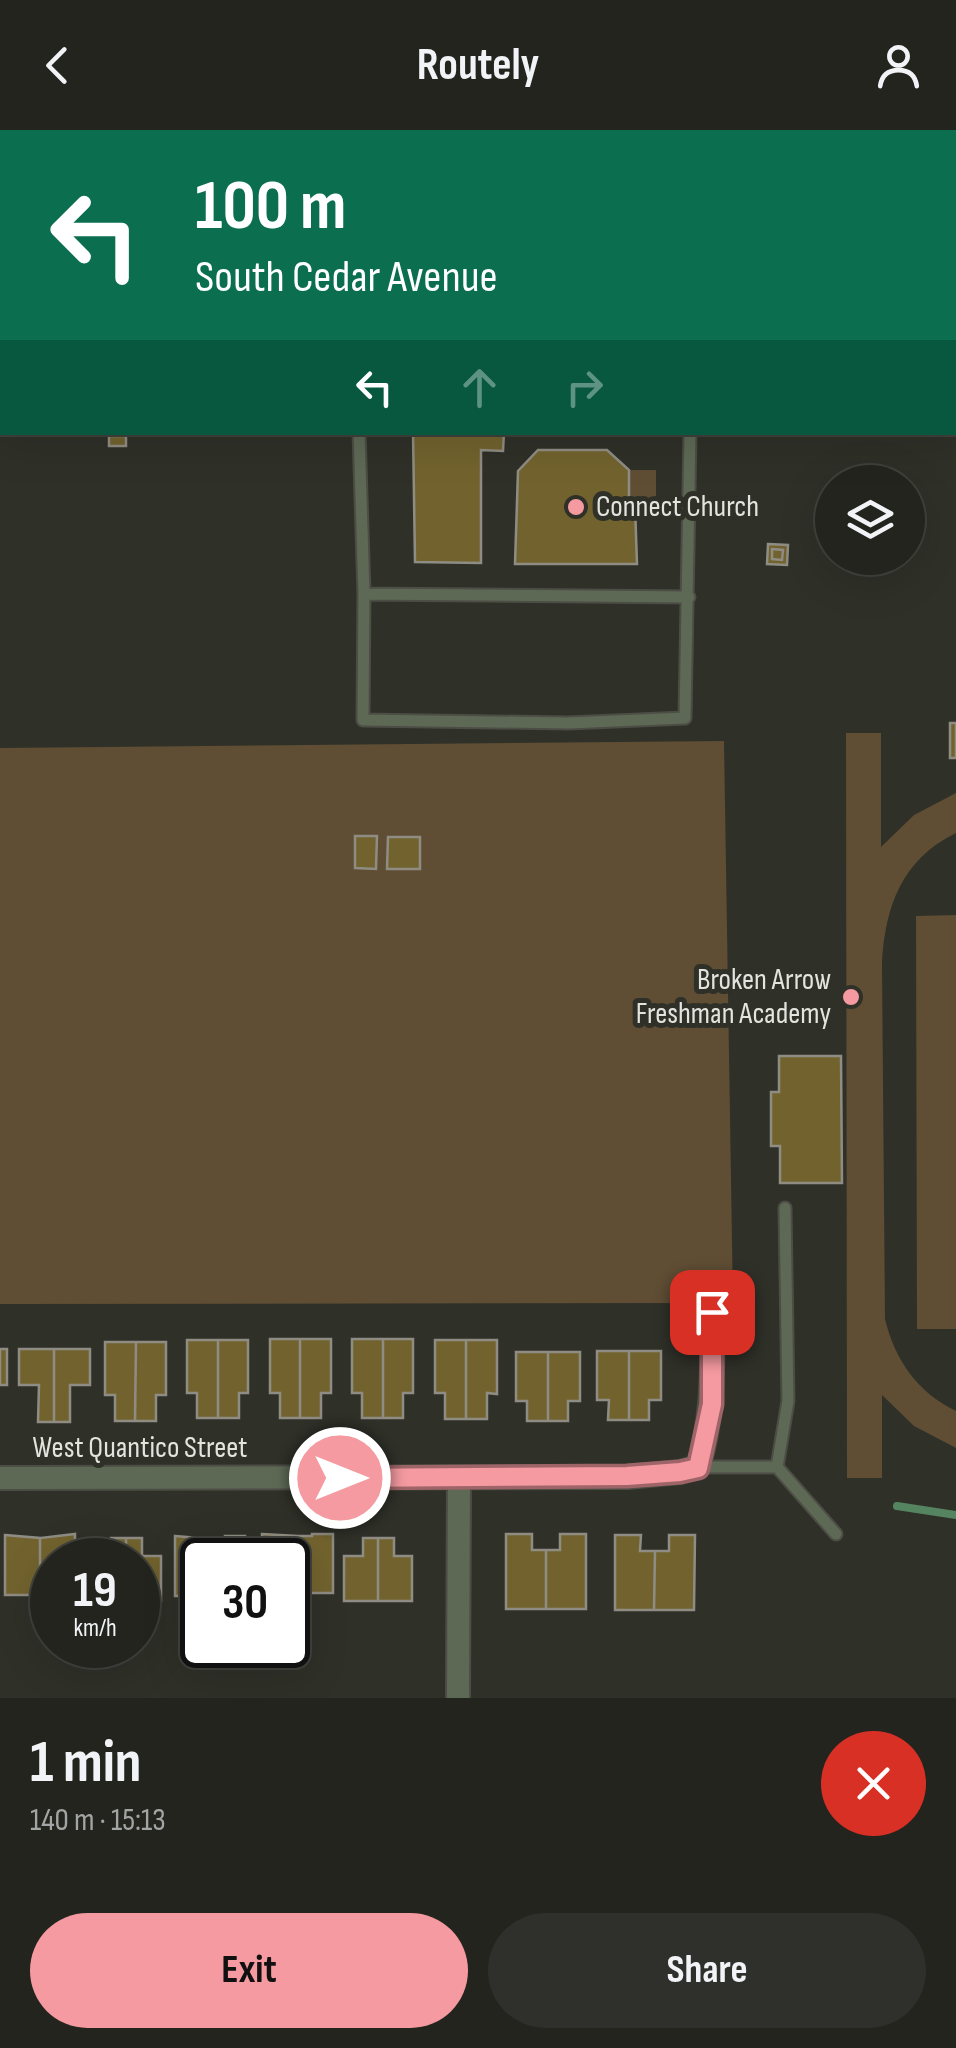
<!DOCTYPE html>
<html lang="en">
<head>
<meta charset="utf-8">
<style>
  body { margin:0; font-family:"Sofia Sans Condensed",sans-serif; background:#2f302b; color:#f1f3f6; height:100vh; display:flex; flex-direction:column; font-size:38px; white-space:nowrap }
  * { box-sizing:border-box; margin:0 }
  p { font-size:32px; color:#a3a4a4 }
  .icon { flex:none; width:55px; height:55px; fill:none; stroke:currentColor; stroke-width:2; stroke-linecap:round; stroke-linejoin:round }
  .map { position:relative; height:1568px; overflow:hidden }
  .sheet { display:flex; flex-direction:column; background:#23241e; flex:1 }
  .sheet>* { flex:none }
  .hud { position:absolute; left:0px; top:0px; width:958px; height:305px; box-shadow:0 10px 40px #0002,0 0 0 2px #40413c; background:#0b6e4f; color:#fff; overflow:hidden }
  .fabs { position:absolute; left:815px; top:335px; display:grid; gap:20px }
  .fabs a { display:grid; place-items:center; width:110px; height:110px; border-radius:50%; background:#23241e; box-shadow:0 10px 40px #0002,0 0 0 2px #40413c; font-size:50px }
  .speed { position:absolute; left:30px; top:1408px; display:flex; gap:20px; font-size:50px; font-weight:700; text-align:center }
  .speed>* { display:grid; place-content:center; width:130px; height:130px; border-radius:50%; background:#23241e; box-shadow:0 10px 40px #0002,0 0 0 2px #40413c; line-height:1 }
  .speed small { font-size:25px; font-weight:400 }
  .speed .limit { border:5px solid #111; border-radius:15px; background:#fff; color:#111 }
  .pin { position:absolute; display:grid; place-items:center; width:85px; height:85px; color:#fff; margin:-42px; border-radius:20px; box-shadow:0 5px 15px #0006 }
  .me { position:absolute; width:110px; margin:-55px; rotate:90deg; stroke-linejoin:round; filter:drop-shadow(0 0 8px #0008) }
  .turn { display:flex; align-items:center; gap:35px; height:210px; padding:0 30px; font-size:45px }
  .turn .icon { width:130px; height:130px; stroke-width:2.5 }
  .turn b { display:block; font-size:70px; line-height:85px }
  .lanes { display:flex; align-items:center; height:95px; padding:0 30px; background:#0003; justify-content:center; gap:50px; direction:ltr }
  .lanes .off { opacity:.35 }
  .round { display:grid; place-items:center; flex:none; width:105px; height:105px; border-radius:52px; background:#2f302b }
  .summary { display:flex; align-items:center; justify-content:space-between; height:170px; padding:0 30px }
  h1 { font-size:60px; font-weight:700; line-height:75px }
  .button { display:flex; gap:20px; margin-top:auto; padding:20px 30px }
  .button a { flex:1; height:115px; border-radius:60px; background:#f49aa0; color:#111; font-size:40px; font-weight:700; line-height:115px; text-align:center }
  .button a+a { background:#2f302b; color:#f1f3f6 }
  header { display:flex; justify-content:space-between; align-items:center; height:130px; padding:0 30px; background:#23241e; font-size:45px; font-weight:700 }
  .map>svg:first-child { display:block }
</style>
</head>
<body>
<header><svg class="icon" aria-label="back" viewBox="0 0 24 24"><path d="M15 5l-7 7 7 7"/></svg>Routely<svg class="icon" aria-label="person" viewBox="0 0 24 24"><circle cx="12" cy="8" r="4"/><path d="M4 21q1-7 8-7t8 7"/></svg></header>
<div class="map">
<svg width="956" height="1568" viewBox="0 0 956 1568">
  <rect width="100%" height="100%" fill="#2f3028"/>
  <!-- green -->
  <path fill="#5f4d34" d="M629,340H656V380L635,379V375L629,373Z
    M846,603H881V717L914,685L956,663V703C902,729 885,777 882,833L885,1189C895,1230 917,1262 956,1281V1318L914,1296L882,1265V1348H847Z
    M724,611L733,1173L0,1174V618Z
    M956,785V1199H917L916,786Z"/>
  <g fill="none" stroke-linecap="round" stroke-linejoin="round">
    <!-- stream -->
    <path stroke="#558460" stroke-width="8" d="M897,1376L956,1385"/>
  </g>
  <!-- building -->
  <path fill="#72632e" stroke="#8f8d83" stroke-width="2.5" fill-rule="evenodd" d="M413,302H504L503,321L481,320V433L415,432Z
    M109,306H126V316H109Z
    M538,320H607L629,340V373L635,375L637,434H515L518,341Z
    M768,414L788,415L787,435L767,434ZM772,419L783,420L782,430L772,429Z
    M772,419L783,420L782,430L772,429Z
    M950,593H956V628H950Z
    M355,706H377L376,739L355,738Z
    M388,707H420V739H387Z
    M779,926H841L842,1053H780V1016H771V962H779Z
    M270,1209H300V1288H280V1263H270Z
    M300,1209H331V1263H321V1288H300Z
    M352,1209H383V1288H362V1263H352Z
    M383,1209H413V1263H403V1288H383Z
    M187,1210H218V1288H197V1263H187Z
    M218,1210H248V1263H239V1288H218Z
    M435,1210H466V1289H445V1263H435Z
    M466,1210H497V1264L487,1263V1289H466Z
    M105,1212H136L135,1291H115V1265H105Z
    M136,1212H166V1265H156V1291H135Z
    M0,1219H7V1255H0Z
    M19,1219H54V1292H38L39,1255H19Z
    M54,1219H90V1255H70V1292H54Z
    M597,1221H629V1290H608L609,1270H597Z
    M629,1221H661V1270H649V1290H629Z
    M516,1222H548V1291H527V1271H516Z
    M548,1222H580V1271H568V1291H548Z
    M75,1404V1430H52V1465H40V1408Z
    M262,1404L297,1406V1463H288V1430H262Z
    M312,1404H333V1463H297V1406H312Z
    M506,1404H532V1420H546V1479H506Z
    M560,1404H586V1479H546V1420H560Z
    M5,1405L40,1408V1465H5Z
    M615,1405H641L640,1421H655L654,1480H615Z
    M669,1405H695L694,1480H654L655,1421H669Z
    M175,1406L210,1409V1430H202V1466H175Z
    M225,1406H245V1430H210V1409H225Z
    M111,1408H126V1430H92V1426H111Z
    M126,1408H142V1426H161V1471H138V1430H126Z
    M363,1408H378V1471H344V1426H363Z
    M378,1408H394V1426H412V1471H378Z"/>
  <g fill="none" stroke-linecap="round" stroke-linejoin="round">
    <defs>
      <path id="service" d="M0,82L2,80
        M0,286H2
        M359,302L364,464L363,590L568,593L685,588L690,302
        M364,464L689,467
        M698,1337H777L836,1404
        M777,1337L788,1271L785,1078"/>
      <path id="minor" d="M0,1348L627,1347L680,1342L698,1337C714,1286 712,1235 713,1182
        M458,1568L459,1348"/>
      <path id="secondary" d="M0,2H956"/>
    </defs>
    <!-- service casing -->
    <use href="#service" stroke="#4c4d45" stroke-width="15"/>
    <!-- minor casing -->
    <use href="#minor" stroke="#4c4d45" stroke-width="26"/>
    <!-- secondary casing -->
    <use href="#secondary" stroke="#4c4d45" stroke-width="29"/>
    <!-- service -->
    <use href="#service" stroke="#5e6955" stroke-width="11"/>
    <!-- minor -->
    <use href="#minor" stroke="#5e6955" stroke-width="22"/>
    <!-- secondary -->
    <use href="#secondary" stroke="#788a6a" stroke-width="25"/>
  </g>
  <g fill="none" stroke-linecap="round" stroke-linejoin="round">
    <defs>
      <path id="route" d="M340,1348L627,1346L680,1342L698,1338L712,1274V1182"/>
    </defs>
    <!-- route casing -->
    <use href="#route" stroke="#9f6468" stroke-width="25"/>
    <!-- route -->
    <use href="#route" stroke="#f49aa0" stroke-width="18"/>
  </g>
  <!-- markers -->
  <g fill="#f49aa0" stroke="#2f3028" stroke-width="4">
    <circle cx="576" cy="377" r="10"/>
    <circle cx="851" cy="867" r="10"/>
  </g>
  <g text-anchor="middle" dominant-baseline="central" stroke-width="10" stroke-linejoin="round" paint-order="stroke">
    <!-- poi labels -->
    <g font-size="30" fill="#e4e4df" stroke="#2f3028" text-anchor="start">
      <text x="596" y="377">Connect Church</text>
      <text x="831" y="850" text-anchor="end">Broken Arrow<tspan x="831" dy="34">Freshman Academy</tspan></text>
    </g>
    <!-- street labels -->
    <g font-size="30" fill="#e4e4df" stroke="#2f3028">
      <text x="140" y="1318">West Quantico Street</text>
    </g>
  </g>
</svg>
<div class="fabs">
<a><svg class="icon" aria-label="layers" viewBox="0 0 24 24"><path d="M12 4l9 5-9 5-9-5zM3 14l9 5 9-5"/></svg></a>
</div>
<div class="speed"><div>19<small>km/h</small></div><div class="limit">30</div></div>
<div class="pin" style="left:712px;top:1182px;background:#d93025"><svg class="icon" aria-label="arrive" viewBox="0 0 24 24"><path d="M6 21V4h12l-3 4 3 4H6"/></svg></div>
<svg class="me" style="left:340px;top:1348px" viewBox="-20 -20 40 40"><circle r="17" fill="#f49aa0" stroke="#fff" stroke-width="3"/><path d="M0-11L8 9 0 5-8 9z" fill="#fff"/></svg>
<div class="hud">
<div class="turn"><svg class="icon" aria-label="left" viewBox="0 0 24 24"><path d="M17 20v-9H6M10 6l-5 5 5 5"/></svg><div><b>100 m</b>South Cedar Avenue</div></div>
<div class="lanes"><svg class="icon" aria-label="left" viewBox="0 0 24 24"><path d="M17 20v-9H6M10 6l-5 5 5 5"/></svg><svg class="icon off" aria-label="ahead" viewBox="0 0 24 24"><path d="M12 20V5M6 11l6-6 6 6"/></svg><svg class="icon off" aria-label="right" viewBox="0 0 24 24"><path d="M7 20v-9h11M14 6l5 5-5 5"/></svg></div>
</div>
</div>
<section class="sheet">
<div class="summary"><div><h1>1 min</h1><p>140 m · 15:13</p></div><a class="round" style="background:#d93025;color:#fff"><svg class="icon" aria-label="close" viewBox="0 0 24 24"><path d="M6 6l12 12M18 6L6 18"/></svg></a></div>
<div class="button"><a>Exit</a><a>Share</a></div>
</section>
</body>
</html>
